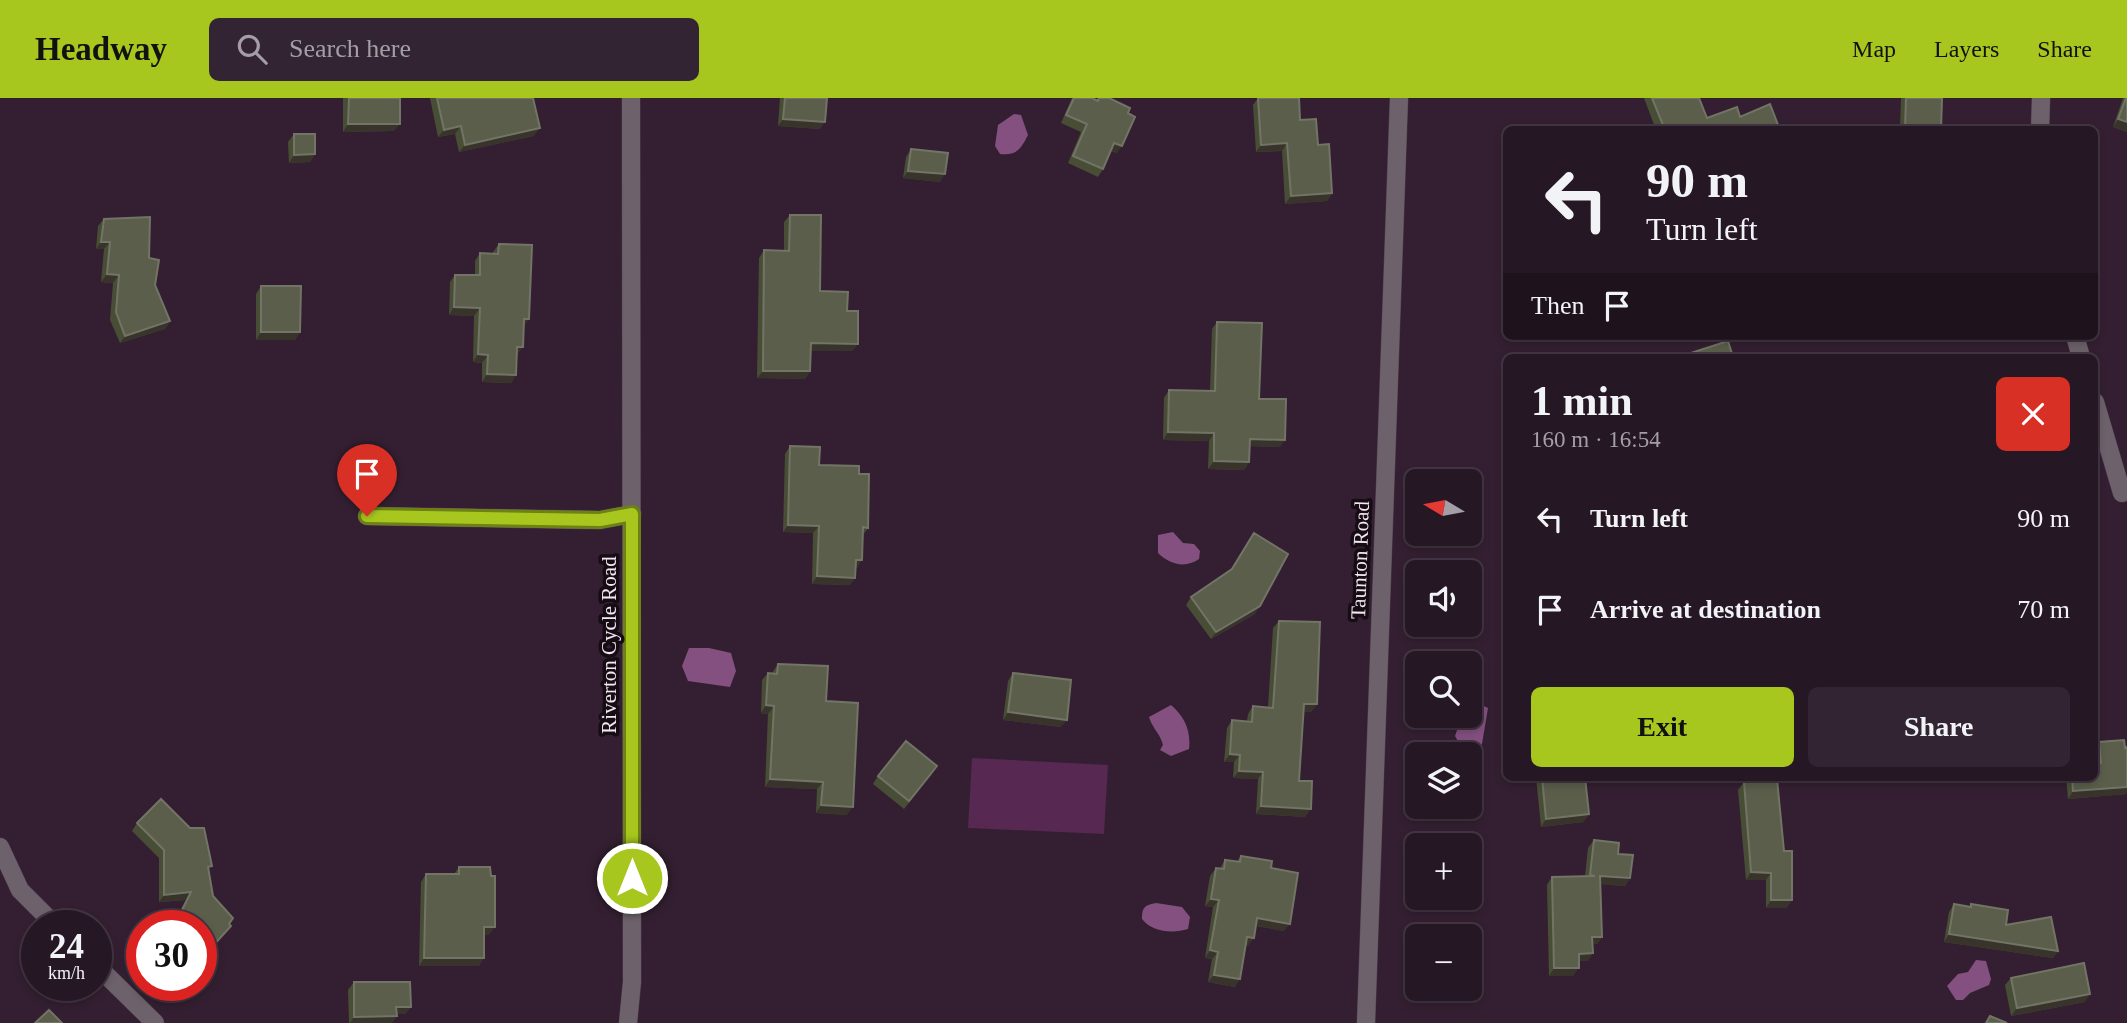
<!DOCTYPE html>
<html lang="en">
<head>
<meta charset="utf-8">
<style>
  body { margin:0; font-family:"Times New Roman",serif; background:#322432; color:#f1f3f6; height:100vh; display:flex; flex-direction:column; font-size:26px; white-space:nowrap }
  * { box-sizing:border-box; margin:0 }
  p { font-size:23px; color:#a49fa7 }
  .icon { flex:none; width:38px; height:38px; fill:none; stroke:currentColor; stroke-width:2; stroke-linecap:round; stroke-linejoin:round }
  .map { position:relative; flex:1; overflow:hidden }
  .panel { position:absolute; left:1503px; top:256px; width:595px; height:427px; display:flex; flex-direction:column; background:#261725; border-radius:10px; box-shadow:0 4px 10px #0003,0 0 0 2px #423642 }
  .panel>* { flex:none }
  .banner { position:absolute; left:1503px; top:28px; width:595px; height:214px; border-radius:10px; box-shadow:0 4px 10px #0003,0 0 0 2px #423642; background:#261725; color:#f1f3f6; overflow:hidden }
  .needle { width:46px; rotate:280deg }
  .buttons { position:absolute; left:1405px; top:371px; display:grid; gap:14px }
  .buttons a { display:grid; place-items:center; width:77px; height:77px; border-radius:10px; background:#261725; box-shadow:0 4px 10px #0003,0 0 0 2px #423642; font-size:35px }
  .speed { position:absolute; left:21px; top:812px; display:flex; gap:14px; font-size:35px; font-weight:700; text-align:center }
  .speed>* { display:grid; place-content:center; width:91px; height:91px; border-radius:50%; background:#261725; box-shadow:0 4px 10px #0003,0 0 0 2px #423642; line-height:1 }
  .speed small { font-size:18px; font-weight:400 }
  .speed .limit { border:10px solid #d22; background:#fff; color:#111 }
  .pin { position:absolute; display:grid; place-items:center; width:60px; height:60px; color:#fff; margin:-72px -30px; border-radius:50% 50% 50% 0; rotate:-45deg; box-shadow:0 0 7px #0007 }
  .pin .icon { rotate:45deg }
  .me { position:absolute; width:77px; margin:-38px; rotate:0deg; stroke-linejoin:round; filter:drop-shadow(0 0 5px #0008) }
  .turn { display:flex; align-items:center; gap:24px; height:147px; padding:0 28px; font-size:32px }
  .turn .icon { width:91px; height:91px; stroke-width:2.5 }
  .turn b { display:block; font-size:49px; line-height:60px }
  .then { display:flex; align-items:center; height:66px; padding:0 28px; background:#0003; gap:14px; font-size:26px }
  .round { display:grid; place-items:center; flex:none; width:74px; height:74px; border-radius:10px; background:#322432 }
  .overview { display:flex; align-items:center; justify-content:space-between; height:119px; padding:0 28px }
  h1 { font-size:42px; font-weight:700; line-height:52px }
  .button { display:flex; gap:14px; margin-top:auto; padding:14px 28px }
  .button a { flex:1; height:80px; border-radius:10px; background:#a7c71e; color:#111; font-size:28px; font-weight:700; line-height:80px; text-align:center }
  .button a+a { background:#322432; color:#f1f3f6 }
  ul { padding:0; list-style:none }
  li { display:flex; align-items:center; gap:21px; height:91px; padding:0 28px }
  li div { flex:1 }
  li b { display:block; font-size:26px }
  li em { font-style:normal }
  header { display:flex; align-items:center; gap:42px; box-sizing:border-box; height:98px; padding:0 35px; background:#a7c71e; color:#111 }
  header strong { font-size:33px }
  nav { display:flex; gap:38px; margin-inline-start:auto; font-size:24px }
  .search { width:490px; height:63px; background:#322432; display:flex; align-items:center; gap:18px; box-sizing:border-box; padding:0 24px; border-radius:10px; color:#a49fa7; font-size:26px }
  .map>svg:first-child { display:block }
</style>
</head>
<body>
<header>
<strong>Headway</strong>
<div class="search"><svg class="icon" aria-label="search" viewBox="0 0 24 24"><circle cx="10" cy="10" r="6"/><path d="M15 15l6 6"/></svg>Search here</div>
<nav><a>Map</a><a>Layers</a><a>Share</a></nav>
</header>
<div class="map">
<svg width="2127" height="925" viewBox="0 0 2127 925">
  <rect width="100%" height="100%" fill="#331f31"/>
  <!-- green -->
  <path fill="#562852" d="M972,660L1108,667L1104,736L968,730Z"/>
  <!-- water -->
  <path fill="#845080" d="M1014,16L1021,17L1028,37C1021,51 1016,58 1000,56L995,48L998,27Z
    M1173,434L1183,445L1194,446L1200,453L1199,461C1185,471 1169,466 1158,455V437Z
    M689,550H709L731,555L736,573L730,589L688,583L682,568Z
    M1477,605L1488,610L1482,646L1478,653L1469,650L1467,646L1459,645L1455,638L1462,618H1470V606Z
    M1171,607C1185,619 1191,633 1189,651L1171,658L1160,652L1163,647C1160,635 1152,630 1149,619Z
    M1156,805L1182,809L1190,819L1188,831C1172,836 1152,834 1142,821C1142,809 1145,807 1156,805Z
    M1976,862L1986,863L1991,881L1989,887L1970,895L1963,902H1956L1947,888L1958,876L1968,874Z"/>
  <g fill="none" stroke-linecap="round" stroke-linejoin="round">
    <defs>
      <path id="minor" d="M2040,32L2041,0
        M2075,238L2081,259
        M2095,304L2122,395
        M367,418L600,422L632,416
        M0,749L20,792L56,828
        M96,867L155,925
        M628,925L632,884L631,0
        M1366,925L1399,0"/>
    </defs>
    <!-- minor casing -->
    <use href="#minor" stroke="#4e3b4c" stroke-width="19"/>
    <!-- minor -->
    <use href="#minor" stroke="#6d626b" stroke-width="18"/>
  </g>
  <!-- wall -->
  <path fill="#484e36" d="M343,0H400L394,33L343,34Z
    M430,0H533L534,38L459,54L455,36L438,39Z
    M780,0H827L820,31L778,28Z
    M1072,0H1092L1097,2L1098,0H1109L1128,15L1117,55L1111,53L1103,71L1098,79L1068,65L1081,34L1061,25Z
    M1258,0L1300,22L1318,47L1332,95L1327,103L1285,106L1282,53L1256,54L1253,7Z
    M1644,0H1699L1707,20L1740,19L1780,32H1656Z
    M1901,0H1942L1941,32H1900Z
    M2123,0H2127V34L2113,29Z
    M294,36L315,56L310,64L289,65L288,44Z
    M911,51L940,84L903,80L906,59Z
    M790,117L820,193L847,213L858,246L852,253H810V273L805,281L757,280L759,160L764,152L784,153V124Z
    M104,121L149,160L155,187L170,223L165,231L120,245L110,222L113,185L101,184L104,151H96L98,128Z
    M499,146L523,229L517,257L516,277L511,285L482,284V265L473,264L474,218L449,217L450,184L455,177H475V163L480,155L493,156V154Z
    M261,188L300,234L295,242H256V196Z
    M1217,224L1280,349L1250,348L1249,364L1244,372L1208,371L1209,343L1163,342L1164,300L1169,292L1210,293L1212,231Z
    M790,348L819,367L859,376L868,430L863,437L862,462L855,470V480L850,487L812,486L813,435L783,434L785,356Z
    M1254,435L1255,516L1211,541L1186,507L1191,499L1231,471Z
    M1279,523L1317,606L1311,614H1303L1299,683L1305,719L1256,716L1258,681L1233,680L1234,664H1224L1227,630L1232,622L1247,623L1248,616L1253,608L1268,609L1273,530Z
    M778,566L826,603L847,717L816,715L817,691L765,689L768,616L761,615L762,582L768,575H772Z
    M1013,575L1061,629L1003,622L1008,583Z
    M2099,644L2127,649V696L2068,701L2066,679H2095V650Z
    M932,676L904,711L873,686L878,678Z
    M1536,679H1585L1589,716L1583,724L1541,729Z
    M1744,684L1792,802L1786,810H1766V782H1746L1738,692Z
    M137,725L208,773L213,798L229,826L231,828L205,858L201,855V828H172L186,802L159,804V760L132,733Z
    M1594,742L1618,756L1630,780L1625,788L1601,786L1602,839L1597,846H1593L1588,863H1579L1573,878H1549L1547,787L1552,779L1585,778L1588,750Z
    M1241,758L1271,770L1284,833L1256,828L1248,848L1246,847L1235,889L1208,884L1212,861L1205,860L1213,809L1205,808L1210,778L1216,770H1220L1225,762L1237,763Z
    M459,769L489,837H484L479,868H419L421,784L426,776H454Z
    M1954,806L1969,809L1971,806L2006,827L2058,853L2053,860L1944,844L1949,814Z
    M2011,880L2085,904L2011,918L2005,887Z
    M354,884L411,909L405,916H397L392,925H349L348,892Z"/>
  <!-- shaded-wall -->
  <path fill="#38342c" d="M783,21L825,24L820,31L778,28Z
    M2118,21L2127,24V34L2113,29Z
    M348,26H400L394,33L343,34Z
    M461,28L455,36L438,39L444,32Z
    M540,30L534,38L459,54L465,47Z
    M1114,45L1122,48L1117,55L1109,52Z
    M1287,45L1282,53L1256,54L1261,47Z
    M315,56L310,64L289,65L294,57Z
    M908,73L945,76L940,84L903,80Z
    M1332,95L1327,103L1285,106L1291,98Z
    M101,144H110L104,151H96Z
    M107,176L119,177L113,185L101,184Z
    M454,209L480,210L474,218L449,217Z
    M524,221H529L524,229Z
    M170,223L165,231L120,245L125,238Z
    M261,234H300L295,242H256Z
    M811,245L858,246L852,253H805Z
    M517,249H523L517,257Z
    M478,256L488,257L482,265L473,264Z
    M763,273H810L805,281L757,280Z
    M487,276L516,277L511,285L482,284Z
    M1168,334L1214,335L1209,343L1163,342Z
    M1250,341L1285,342L1280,349L1245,348Z
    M1214,363L1249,364L1244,372L1208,371Z
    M788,427L819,428L813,435L783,434Z
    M856,462H862L857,470H850Z
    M817,478L855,480L850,487L812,486Z
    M1260,508L1255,516L1211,541L1216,534Z
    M1304,606H1317L1311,614H1298Z
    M766,607L774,608L768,616L761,615Z
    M1008,614L1067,622L1061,629L1003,622Z
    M1230,656L1240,657L1234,664H1224Z
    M1239,673L1263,674L1258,681L1233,680Z
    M770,681L823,684L817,691L765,689Z
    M2127,689V696L2068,701L2073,693Z
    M821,707L853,709L847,717L816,715Z
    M1261,708L1311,711L1305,719L1256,716Z
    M1589,716L1583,724L1541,729L1546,721Z
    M1751,774L1771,775L1766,782H1746Z
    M1600,778L1630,780L1625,788L1595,786Z
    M191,794L186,802L159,804L164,797Z
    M1211,801L1219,802L1213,809L1205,808Z
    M1771,802H1792L1786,810H1766Z
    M1257,820L1290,826L1284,833L1252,827Z
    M484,829H495L489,837H479Z
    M1949,836L2058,853L2053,860L1944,844Z
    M1247,839L1254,840L1248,848L1242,847Z
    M1592,839H1602L1597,846H1587Z
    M1210,852L1218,854L1212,861L1205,860Z
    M1593,855L1588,863H1573L1579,856Z
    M424,860H484L479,868H419Z
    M1554,870H1579L1573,878H1549Z
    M1214,877L1240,881L1235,889L1208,884Z
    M2090,896L2085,904L2011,918L2017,910Z
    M396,909H411L405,916H391Z
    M397,918L392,925H350L354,919Z"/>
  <!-- building -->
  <path fill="#5a5e4b" stroke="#727465" stroke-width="2" d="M349,0H400V26H348Z
    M437,0H533L540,30L465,47L461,28L444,32Z
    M785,0H827L825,24L783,21Z
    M1074,0H1092L1098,3L1099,0H1109L1130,10L1128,15L1135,19L1122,48L1114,45L1103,71L1073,58L1087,26L1066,17Z
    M1258,0H1299L1300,22L1316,21L1318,47L1329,46L1332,95L1291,98L1287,45L1261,47Z
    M1652,0H1699L1707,20L1737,9L1740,19L1770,6L1780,32H1665Z
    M1906,0H1942L1941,32H1905Z
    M2126,0H2127V24L2118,21Z
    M294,36H315V56L294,57Z
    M911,51L948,55L945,76L908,73Z
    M790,117H821L820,193L848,194L847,213H858V246L811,245L810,273H763L764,152L789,153Z
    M150,119L149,160L159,162L155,187L170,223L125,238L116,214L119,177L107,176L110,144H101L104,121Z
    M499,146L532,147L529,221H524L523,249H517L516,277L487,276L488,257L478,256L480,210L454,209L455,177H480V155L498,156Z
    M261,188H301L300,234H261Z
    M1217,224L1262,225L1259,301H1286L1285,342L1250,341L1249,364L1214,363V335L1168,334L1169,292L1215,293Z
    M1728,243L1733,259H1689L1688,256Z
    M790,348L820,349L819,367L859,368V376H869L868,430L863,429L862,462H856L855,480L817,478L819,428L788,427Z
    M1254,435L1288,456L1260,508L1216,534L1191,499L1232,471Z
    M1279,523L1320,524L1317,606H1304L1299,683H1312L1311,711L1261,708L1263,674L1239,673L1240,657L1230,656L1232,622L1252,624L1253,608L1273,610Z
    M778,566L828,568L826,603L858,605L853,709L821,707L823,684L770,681L774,608L766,607L768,575L777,576Z
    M1013,575L1071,582L1067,622L1008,614Z
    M2124,642L2125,650L2127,649V689L2073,693L2072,679H2095V666L2101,665L2099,644Z
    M906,643L937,668L909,703L878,678Z
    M1542,679H1585L1589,716L1546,721Z
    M1777,681L1784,753H1792V802H1771V775L1751,774L1744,684Z
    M161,701L190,730H204L212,768L208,769L213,798L233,820L229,826L231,828L210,851L201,842V828H186L178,820L191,794L164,797V752L137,725Z
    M1594,742L1619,745L1618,756L1633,757L1630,780L1600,778L1602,839H1592L1593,855L1579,856V870H1554L1552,779L1595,778L1590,777Z
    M1241,758L1272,763L1271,770L1298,775L1290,826L1257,820L1254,840L1247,839L1240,881L1214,877L1218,854L1210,852L1219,802L1211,801L1216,770L1224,771L1225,762L1240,764Z
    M459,769H490L491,778H495V829H484V860H424L426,776H459Z
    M1954,806L1971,809V806L2008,812L2006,827L2051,819L2058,853L1949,836Z
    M2084,865L2090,896L2017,910L2011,880Z
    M354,884H410L411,909H396L397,918L354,919Z
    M49,912L62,925H35Z
    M1990,918L2007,925H1986Z"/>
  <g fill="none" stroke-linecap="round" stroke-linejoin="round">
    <defs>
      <path id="route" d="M367,418L600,422L632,416V780"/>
    </defs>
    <!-- route casing -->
    <use href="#route" stroke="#6d8114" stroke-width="18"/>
    <!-- route -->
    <use href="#route" stroke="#a7c71e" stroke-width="12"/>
  </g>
  <g text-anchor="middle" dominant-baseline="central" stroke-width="7" stroke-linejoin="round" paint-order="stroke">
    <!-- street labels -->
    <g font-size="21" fill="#f4e7f3" stroke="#150c14">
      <text transform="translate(1360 462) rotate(-88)">Taunton Road</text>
      <text transform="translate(609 547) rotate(-90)">Riverton Cycle Road</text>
    </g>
  </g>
</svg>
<div class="buttons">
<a><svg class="needle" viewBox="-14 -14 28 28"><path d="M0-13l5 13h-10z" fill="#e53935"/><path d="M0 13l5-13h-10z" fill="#a49fa7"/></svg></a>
<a><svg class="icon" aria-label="sound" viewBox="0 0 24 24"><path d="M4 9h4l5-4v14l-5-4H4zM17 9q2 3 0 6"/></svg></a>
<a><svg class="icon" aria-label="search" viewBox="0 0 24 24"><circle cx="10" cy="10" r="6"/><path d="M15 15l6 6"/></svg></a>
<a><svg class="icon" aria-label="layers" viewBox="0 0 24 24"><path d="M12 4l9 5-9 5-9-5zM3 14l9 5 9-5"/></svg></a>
<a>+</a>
<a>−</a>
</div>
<div class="speed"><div>24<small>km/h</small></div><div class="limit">30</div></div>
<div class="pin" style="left:367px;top:418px;background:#d93025"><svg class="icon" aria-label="arrive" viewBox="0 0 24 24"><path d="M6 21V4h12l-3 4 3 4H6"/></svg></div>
<svg class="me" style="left:632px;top:780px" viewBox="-20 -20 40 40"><circle r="17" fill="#a7c71e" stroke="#fff" stroke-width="3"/><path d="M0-11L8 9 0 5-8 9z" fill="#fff"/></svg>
<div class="banner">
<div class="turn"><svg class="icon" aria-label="left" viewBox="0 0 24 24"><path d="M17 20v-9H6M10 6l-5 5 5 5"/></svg><div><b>90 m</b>Turn left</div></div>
<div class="then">Then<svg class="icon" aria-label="arrive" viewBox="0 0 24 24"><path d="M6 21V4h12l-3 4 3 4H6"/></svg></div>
</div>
<section class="panel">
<div class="overview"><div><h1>1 min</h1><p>160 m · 16:54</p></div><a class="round" style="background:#d93025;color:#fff"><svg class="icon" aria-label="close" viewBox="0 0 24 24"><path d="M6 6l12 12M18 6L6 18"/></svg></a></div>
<ul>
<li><svg class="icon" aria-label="left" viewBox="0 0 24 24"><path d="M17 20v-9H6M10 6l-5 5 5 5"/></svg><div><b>Turn left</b></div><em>90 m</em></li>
<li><svg class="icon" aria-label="arrive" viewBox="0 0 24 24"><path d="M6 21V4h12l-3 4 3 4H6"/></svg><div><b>Arrive at destination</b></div><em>70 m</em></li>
</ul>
<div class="button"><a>Exit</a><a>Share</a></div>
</section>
</div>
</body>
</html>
